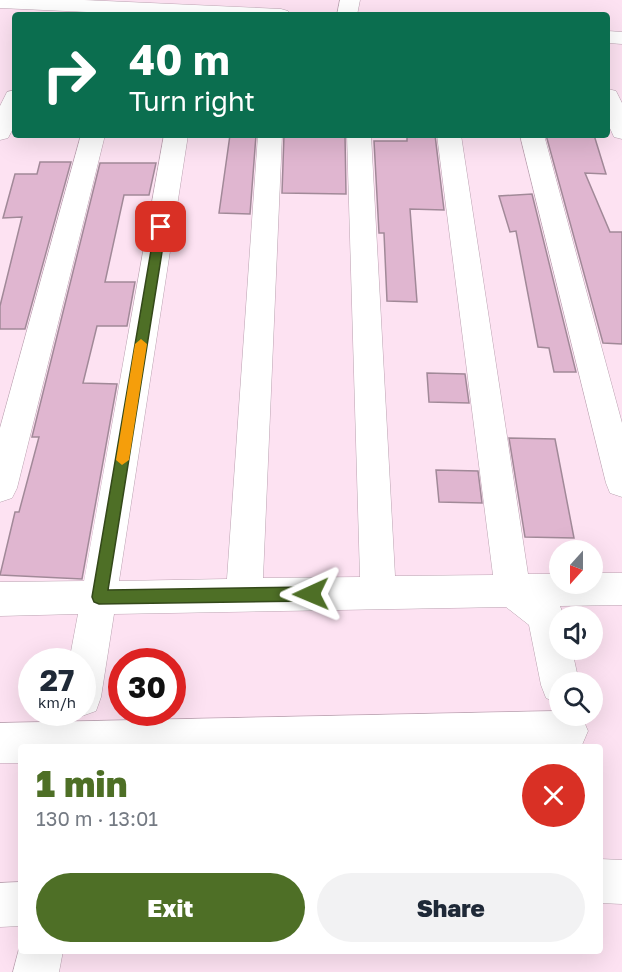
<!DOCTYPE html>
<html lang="en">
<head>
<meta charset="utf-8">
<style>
  body { margin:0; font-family:"Golos Text",sans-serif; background:#f2f2f3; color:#1f2937; height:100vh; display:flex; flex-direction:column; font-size:22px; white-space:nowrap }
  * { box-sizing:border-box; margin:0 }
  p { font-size:20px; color:#747a83 }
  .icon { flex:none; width:33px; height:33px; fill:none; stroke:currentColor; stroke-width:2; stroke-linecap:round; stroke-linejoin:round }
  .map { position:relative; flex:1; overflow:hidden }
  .sheet { position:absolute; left:18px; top:744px; width:585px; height:210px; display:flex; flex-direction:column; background:#fff; border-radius:6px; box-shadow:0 6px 24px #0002 }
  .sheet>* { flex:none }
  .guide { position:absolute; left:12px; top:12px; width:598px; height:126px; border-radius:6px; box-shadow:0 6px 24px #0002; background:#0b6e4f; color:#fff; overflow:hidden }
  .needle { width:39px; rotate:201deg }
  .buttons { position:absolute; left:549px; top:540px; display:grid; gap:12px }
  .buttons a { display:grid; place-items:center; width:54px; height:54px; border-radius:50%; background:#fff; box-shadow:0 6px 24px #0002; font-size:30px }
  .speed { position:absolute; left:18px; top:648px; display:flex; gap:12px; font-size:30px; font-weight:700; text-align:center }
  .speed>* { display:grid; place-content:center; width:78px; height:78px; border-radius:50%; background:#fff; box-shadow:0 6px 24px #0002; line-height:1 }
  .speed small { font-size:15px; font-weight:400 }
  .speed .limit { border:9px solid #d22; background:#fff; color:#111 }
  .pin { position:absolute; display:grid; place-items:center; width:51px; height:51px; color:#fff; margin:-26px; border-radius:12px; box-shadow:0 3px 9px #0006 }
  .me { position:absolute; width:66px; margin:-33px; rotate:269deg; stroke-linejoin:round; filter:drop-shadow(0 0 4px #0008) }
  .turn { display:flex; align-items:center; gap:21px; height:126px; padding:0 18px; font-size:27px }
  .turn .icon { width:78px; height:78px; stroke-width:2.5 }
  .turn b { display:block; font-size:42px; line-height:51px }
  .round { display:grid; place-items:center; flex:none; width:63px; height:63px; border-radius:32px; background:#f2f2f3 }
  .summary { display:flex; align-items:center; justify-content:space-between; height:102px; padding:0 18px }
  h1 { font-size:36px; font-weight:800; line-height:45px; color:#4e6f26 }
  .primary-button { display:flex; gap:12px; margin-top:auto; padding:12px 18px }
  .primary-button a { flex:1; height:69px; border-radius:36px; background:#4e6f26; color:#fff; font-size:24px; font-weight:800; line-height:69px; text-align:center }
  .primary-button a+a { background:#f2f2f3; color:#1f2937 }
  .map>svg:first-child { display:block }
</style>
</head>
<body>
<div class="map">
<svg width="622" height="972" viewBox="0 0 622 972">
  <rect width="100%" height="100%" fill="#fde2f2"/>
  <!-- building -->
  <path fill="#e0b6d0" stroke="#a18998" stroke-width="1.5" d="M230,135H256L250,214L219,213Z
    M284,135H345L346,194L282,193Z
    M407,135H435L444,210L410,209L417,302L387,301L384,233H379L374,141H407Z
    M546,135H594L606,174L585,173L610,232H622V344L603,343Z
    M40,162H71L25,329H0V306L22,217L3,218L15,174H37Z
    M100,163H156L149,195H124L105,282H135L127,326H97L83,383L117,384L82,579L0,575L15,512H19L39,437H32Z
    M532,194L576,372H554L549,348L538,347L516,231L510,232L499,196Z
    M427,373L465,374L469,403L429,402Z
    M509,438L555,439L574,538L525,537Z
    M436,470L478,471L482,503L439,502Z"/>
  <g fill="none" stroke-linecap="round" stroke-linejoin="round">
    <defs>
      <path id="street" d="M0,0H84L281,9L288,11L291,15H153L0,8Z
        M340,0H360L357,15H337Z
        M608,31L622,32V44L608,43Z
        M608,89L616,91L622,103V139L614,137L608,124Z
        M15,90V125L8,138L0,140V106L7,92Z
        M81,135H105L17,488L12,498L0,502V428Z
        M164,135H188L119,581L227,579L258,135H282L263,578L360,577L347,135H371L395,576L493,575L437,135H461L528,574H560V584H592V573H622V605L560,606L564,616H560V650H572L579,682H560V704L546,698L541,685L529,625L506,607L114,614L101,697L96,711L82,716L73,712H82V662H69L78,614L0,616V582L84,581Z
        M520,135H544L622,423V497L610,493L606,483Z
        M560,711V716L582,717L588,731L582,745L577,747H21V763H0V723Z
        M600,859L622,860V904L600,903Z
        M21,882V926L0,927V883Z
        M21,941V951H63L59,972H13Z"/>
    </defs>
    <!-- street casing -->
    <use href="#street" stroke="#bba2b1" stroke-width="1"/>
    <!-- street -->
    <use href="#street" fill="#fff" fill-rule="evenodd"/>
  </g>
  <!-- route -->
  <path fill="#4e6f26" stroke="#334819" stroke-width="1.5" d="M161,224L166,227L108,590L311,587L316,589L319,594L316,599L311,601L99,604L94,602L92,597L155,227Z"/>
  <!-- slow -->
  <path fill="#f59e0b" d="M141,339L147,344L129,460L122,465L116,460L135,344Z"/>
</svg>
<div class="buttons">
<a><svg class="needle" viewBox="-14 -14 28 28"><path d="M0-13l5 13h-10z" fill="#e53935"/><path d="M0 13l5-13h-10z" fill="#747a83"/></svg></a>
<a><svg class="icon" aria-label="sound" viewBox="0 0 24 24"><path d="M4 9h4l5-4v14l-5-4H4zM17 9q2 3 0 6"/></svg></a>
<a><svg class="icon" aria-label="search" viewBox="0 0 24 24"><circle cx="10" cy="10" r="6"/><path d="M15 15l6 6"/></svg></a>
</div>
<div class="speed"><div>27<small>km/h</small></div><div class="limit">30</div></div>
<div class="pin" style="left:161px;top:227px;background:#d93025"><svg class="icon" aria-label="arrive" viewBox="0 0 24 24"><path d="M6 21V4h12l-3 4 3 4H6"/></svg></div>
<svg class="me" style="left:311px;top:594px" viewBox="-20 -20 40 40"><path d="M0-17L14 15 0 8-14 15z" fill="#4e6f26" stroke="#fff" stroke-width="4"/></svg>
<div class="guide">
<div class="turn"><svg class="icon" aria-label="right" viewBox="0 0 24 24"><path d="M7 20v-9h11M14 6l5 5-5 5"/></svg><div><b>40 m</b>Turn right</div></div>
</div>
<section class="sheet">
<div class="summary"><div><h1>1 min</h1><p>130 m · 13:01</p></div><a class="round" style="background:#d93025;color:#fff"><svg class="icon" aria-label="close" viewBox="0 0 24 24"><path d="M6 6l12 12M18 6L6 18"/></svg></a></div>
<div class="primary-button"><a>Exit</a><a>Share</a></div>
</section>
</div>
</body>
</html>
